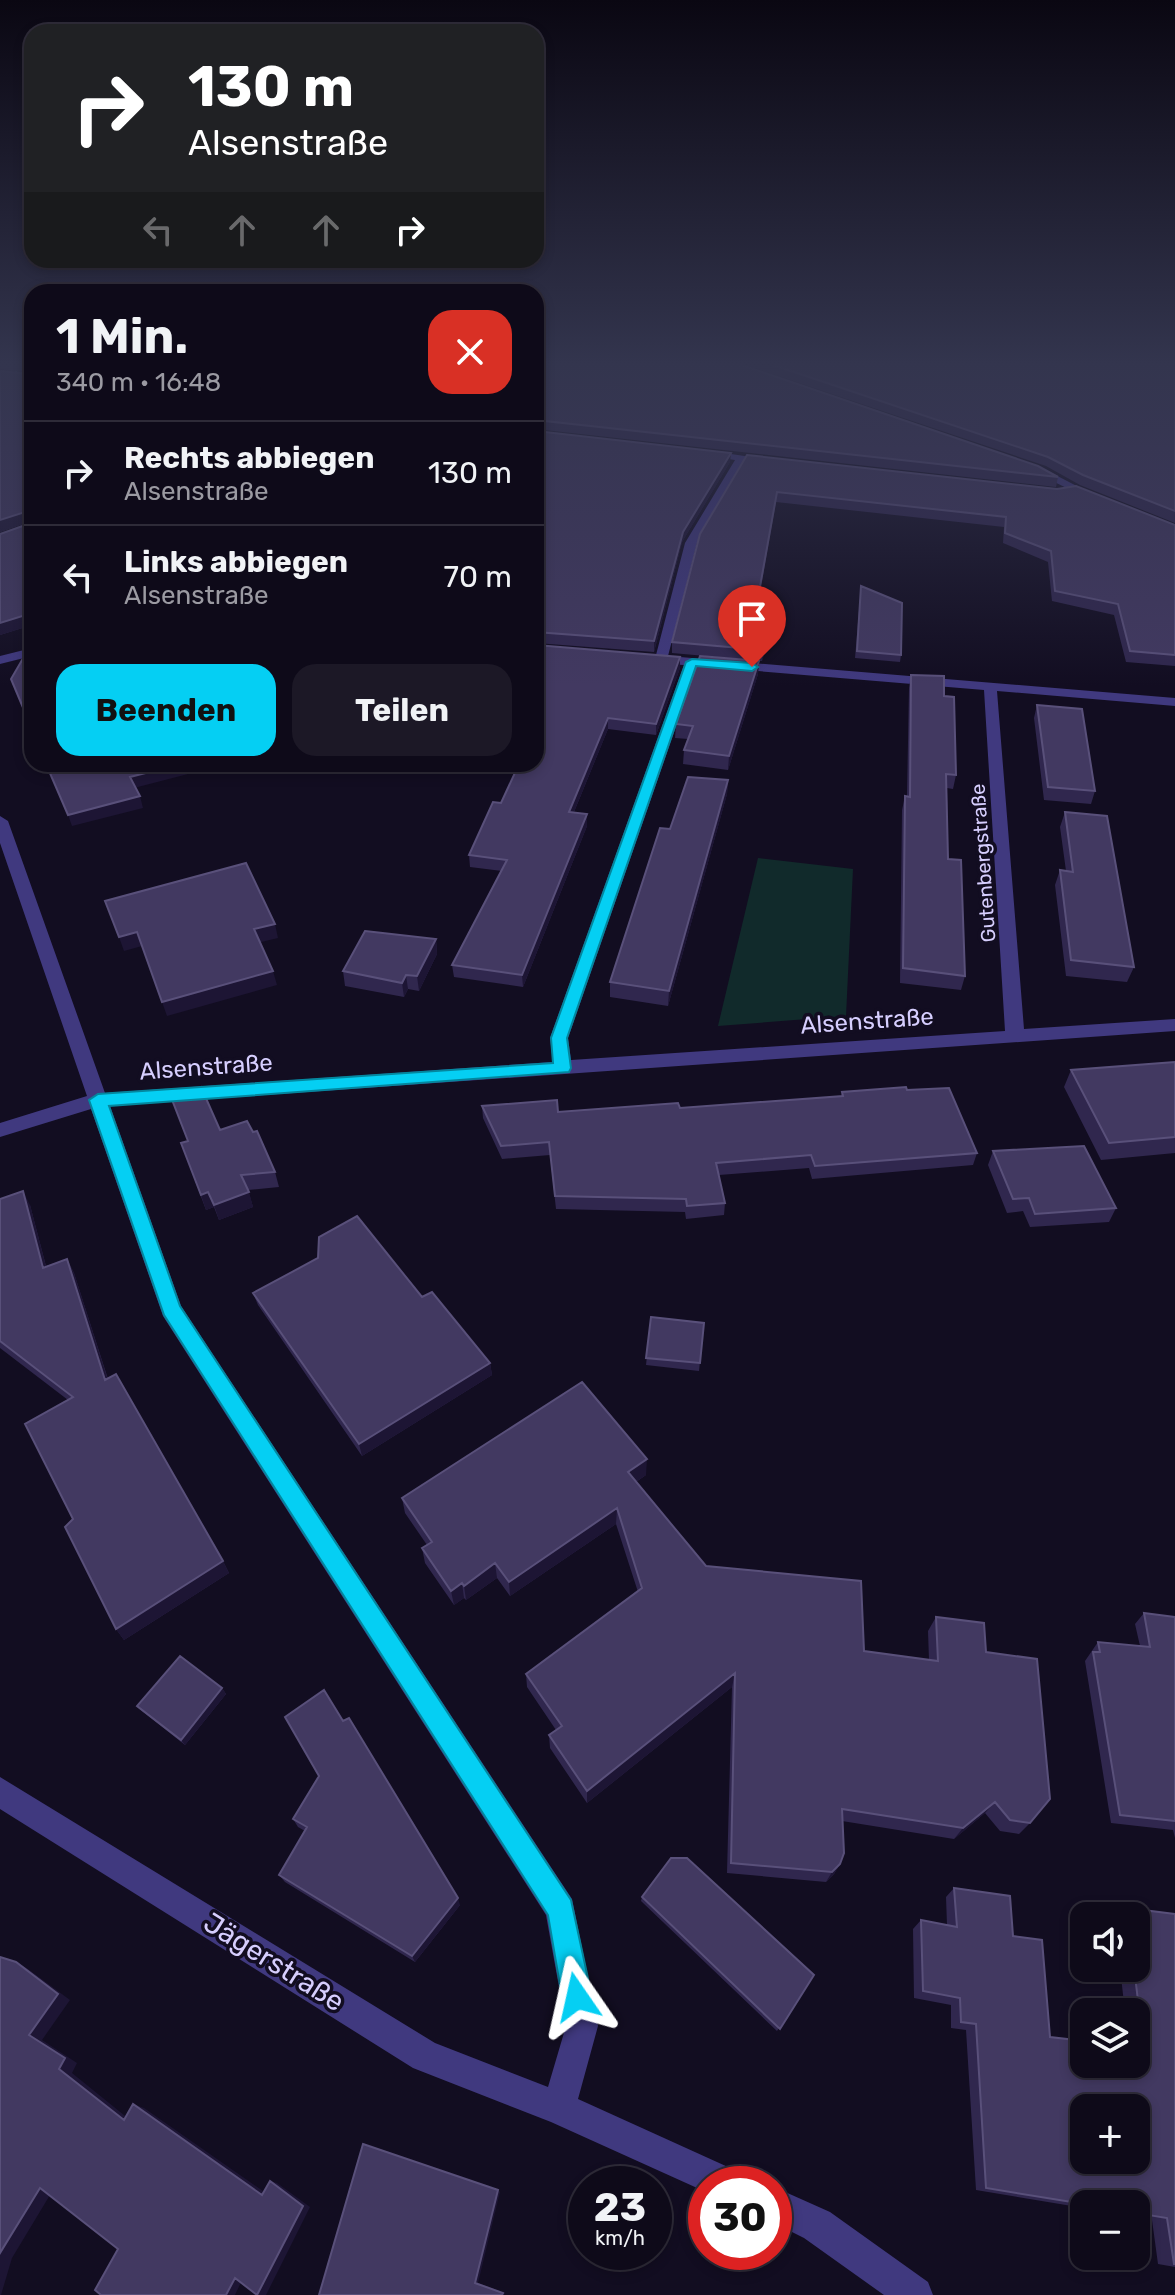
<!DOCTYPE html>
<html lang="de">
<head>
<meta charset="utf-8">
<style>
  body { margin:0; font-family:Rubik,sans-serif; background:#1c1826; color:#f1f3f6; height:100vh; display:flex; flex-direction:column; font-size:30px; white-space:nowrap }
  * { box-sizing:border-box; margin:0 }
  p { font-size:26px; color:#9b9aa2 }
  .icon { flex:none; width:44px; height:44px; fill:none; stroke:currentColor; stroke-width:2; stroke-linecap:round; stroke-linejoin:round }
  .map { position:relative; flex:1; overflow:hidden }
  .panel { position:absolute; left:24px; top:284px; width:520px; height:488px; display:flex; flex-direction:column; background:#0e0a19; border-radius:24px; box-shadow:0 4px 12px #0003,0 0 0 2px #2e2b38 }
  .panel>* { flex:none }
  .banner { position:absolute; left:24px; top:24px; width:520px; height:244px; border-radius:24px; box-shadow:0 4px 12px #0003,0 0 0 2px #2e2b38; background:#202124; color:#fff; overflow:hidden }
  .buttons { position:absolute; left:1070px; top:1902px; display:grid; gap:16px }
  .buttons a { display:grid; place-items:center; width:80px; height:80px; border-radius:16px; background:#0e0a19; box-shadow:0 4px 12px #0003,0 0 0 2px #2e2b38; font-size:40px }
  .speed { position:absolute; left:568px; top:2166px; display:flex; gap:16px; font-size:40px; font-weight:700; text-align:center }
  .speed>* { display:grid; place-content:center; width:104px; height:104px; border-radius:50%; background:#0e0a19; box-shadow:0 4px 12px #0003,0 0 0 2px #2e2b38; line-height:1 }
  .speed small { font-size:20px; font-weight:400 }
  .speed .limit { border:12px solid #d22; background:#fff; color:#111 }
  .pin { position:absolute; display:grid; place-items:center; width:68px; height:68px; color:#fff; margin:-82px -34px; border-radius:50% 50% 50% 0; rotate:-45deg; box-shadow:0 0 8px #0007 }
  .pin .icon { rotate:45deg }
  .me { position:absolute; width:88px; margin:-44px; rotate:349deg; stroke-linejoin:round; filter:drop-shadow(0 0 6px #0008) }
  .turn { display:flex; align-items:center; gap:28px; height:168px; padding:0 32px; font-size:36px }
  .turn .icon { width:104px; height:104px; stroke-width:2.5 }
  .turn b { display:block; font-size:56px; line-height:68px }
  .lanes { display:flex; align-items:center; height:76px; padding:0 32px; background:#0003; justify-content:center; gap:40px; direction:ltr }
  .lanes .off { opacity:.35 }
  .round { display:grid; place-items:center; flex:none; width:84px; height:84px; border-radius:24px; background:#1c1826 }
  .headline { display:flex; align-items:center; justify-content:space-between; height:136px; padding:0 32px }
  h1 { font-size:48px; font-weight:700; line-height:60px }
  .action { display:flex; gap:16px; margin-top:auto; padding:16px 32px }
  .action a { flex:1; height:92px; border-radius:24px; background:#05cff3; color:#111; font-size:32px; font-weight:700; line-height:92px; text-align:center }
  .action a+a { background:#1c1826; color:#f1f3f6 }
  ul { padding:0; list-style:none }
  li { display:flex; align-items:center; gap:24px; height:104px; padding:0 32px; border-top:2px solid #2e2b38 }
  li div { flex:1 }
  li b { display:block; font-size:30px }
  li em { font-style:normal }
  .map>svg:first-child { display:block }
</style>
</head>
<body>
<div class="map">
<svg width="1175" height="2295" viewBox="0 0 1175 2295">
  <rect width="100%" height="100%" fill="#120d21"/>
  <!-- green -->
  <path fill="#112a2b" d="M758,858L853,869L846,1016L718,1026Z"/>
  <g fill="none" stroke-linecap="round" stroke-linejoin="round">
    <!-- path -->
    <path stroke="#30b0af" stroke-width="2" stroke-dasharray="2 3" stroke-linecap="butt" d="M11,375L30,365"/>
    <!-- minor -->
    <path fill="#40397f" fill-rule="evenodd" d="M705,450L778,461L773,464L745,461L697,543L668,656L1175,698V706L997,691L1024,1029L1175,1019V1031L110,1106L181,1306L572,1899L598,2026L578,2099L739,2172L744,2184H706V2192L551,2122L413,2068L0,1809V1777L435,2043L548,2087L566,2026L546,1915L163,1316L91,1109L0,1137V1123L87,1096L0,843V816L8,821L105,1093L553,1062L550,1038L684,665L661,664L650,659L656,655L685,543L735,460L701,455L700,453ZM697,666L984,690L1005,1031L571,1060L568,1038Z
      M1032,467H1040L1098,497L1089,499L1032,471Z
      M32,648V656L0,664V656Z
      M774,2187L830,2212L928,2282L933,2295H884L804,2238L774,2223Z"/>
  </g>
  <!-- wall -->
  <path fill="#30274e" d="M0,365H32V625L0,635L31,523V521L0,532L29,374L32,372L0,369Z
    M536,365L1058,477L1056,487L536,429Z
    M746,365H1175V523L1080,485L1046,466Z
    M536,431L730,462L682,542L654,652L536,643Z
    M747,455L1175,525V666L1126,662L1114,615L1052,601L1048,562L1003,543L1004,527L776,502L755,620L772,621L771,632L762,661L672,653V642Z
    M861,586L901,655L900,662L855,658Z
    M536,645L680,657V668L656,735L608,729L574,812L587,826L523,987L454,977L452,965L502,871L470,867L469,855L501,803L536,764Z
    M759,661L758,674L728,770L683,764L684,750L688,739L675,738L676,724Z
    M911,675L944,696L956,775L953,789L947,788L948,859L965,976L961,990L900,983L902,810L905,796H907L909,688Z
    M1037,705L1095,791L1091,804L1044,800L1034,718Z
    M728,780L727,794L668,1006L610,997V982L670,829Z
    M1065,812L1134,967L1127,982L1066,976L1055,885L1060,870L1066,871L1060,827Z
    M436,939L437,954L419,991L408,989L404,997L345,986L343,971Z
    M1175,1062V1153L1101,1160L1064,1087L1071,1070Z
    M907,1090L977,1153L973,1165L812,1179L809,1168L719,1175L725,1203L724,1215L686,1219L685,1212L556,1209L550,1155L502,1159L483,1118L482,1106L558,1112L680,1108L841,1096L842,1092Z
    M220,1130L253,1132L275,1172L279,1187L248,1190L253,1207L219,1220L214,1207L206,1210L181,1143Z
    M993,1151L1116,1208L1109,1222L1030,1227L1023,1211L1007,1213L988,1165Z
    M0,1199L30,1205L46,1266L67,1259L74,1273L108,1379L223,1561L229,1573L124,1640L116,1629L73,1519L68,1400L0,1348Z
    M253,1293L422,1297L490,1363L492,1375L362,1456L258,1305Z
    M651,1317L704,1323L699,1371L646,1365Z
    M646,1475L636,1482L706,1566L864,1651L929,1660L928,1631L936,1617L986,1652L1030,1823L1019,1834L1000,1831L985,1813L954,1839L842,1821L840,1864L834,1874L826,1882L727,1873L732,1687L587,1803L550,1748L549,1735L556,1730L527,1687L526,1674L638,1592L616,1524L510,1596L497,1578L466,1600L464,1598L454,1605L425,1563L422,1548L427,1545L405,1513L402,1498Z
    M1144,1613L1175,1617V1838L1173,1830L1111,1823L1085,1661L1098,1642L1140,1646L1135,1624Z
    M222,1688L226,1694L185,1745L142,1711L137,1706Z
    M293,1819L460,1905L415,1962L285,1882L279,1875L305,1831L298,1827Z
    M954,1888L1013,1936L1050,2037L1136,2064V2012H1125L1120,1968H1136V1916H1115L1127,1908L1175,1914V2267L1158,2264L1152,2220L1136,2217V2204H1084V2208L976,2190L966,2030L951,2028V2005L914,1998L913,1929L921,1920L947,1925L946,1897Z
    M642,1897L814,1975L777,2031L641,1901Z"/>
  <!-- shaded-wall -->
  <path fill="#1d1534" d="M731,453L730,462L682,542L654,652V641L683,532Z
    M28,511L31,521L0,532V520Z
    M32,613V625L0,635V623Z
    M772,621L771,632L762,661L763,650Z
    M680,657V668L656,735V724Z
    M759,661L758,674L728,770L729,756Z
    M608,718V729L569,824V812Z
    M181,764H185L188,774L134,788L130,777Z
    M728,780L727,794L668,1006L669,991Z
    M140,796L143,808L72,826L68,815Z
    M587,814V826L523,987L522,975Z
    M275,924L278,938L257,943L254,929Z
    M137,932L142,946L124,951L119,937Z
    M436,939L437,954L419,991L417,976Z
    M273,971L277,985L167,1016L162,1002Z
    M406,975L408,989L404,997L402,983Z
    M23,1191L30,1205L50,1282L43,1268Z
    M208,1192L214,1207L206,1210L201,1195Z
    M249,1192L253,1207L219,1220L214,1205Z
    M67,1259L74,1273L112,1393L105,1380Z
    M490,1363L492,1375L362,1456L359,1444Z
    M647,1459L646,1475L627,1488L628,1472Z
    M617,1508L616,1524L510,1596L509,1582Z
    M223,1561L229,1573L124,1640L116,1629Z
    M495,1563L497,1578L466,1600L464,1586Z
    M462,1583L464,1598L454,1605L451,1591Z
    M735,1673L732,1687L587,1803V1791Z
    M222,1688L226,1694L185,1745L181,1740Z
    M995,1802L985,1813L954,1839L963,1828Z
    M840,1864L834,1874L826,1882L832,1872Z
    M458,1898L460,1905L415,1962L412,1956Z
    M16,1962L28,1969L70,2000L42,2040L77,2063L72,2073L135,2124L124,2120L59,2069L29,2035Z
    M133,2104L144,2108L270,2196L262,2195Z
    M270,2181L277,2183L310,2207L266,2295H257Z
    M40,2188L53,2190L12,2258L1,2295H0V2253Z
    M498,2190L500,2192L478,2283L505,2293L504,2295L475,2283Z
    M235,2278H243L235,2295H226Z"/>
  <!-- building -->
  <path fill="#423961" stroke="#59507a" stroke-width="2" fill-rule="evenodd" d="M536,365H742L1038,466L1058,477L536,420Z
    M773,365H1175V511L1083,475L1048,457Z
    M0,371L29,374L32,372V613L0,623V534L31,523L32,514L28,511L0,520Z
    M536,431L731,453L683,532L654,641L536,632Z
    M747,455L1057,489L1076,486L1175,525V655L1130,651L1118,604L1055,591L1051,551L1005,533L1006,517L777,492L754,620L772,621L763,650L672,642L700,534Z
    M861,586L902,603L901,655L857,651Z
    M32,643V729L11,679Z
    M536,645L680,657L656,724L608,718L569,812L587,814L522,975L452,965L507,860L469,855L493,802L501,803L519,764H536V701L541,690H536Z
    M700,656L759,661L729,756L684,750L693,726L676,724Z
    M911,675L944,676V696L954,697L956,775L946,774L948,859L961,860L965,976L903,968L905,796L910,797Z
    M1037,705L1082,709L1095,791L1048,787Z
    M46,764H181L130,777L140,796L68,815Z
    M688,777L728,780L669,991L610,982L660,828L670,829Z
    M1065,812L1107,816L1134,967L1071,960L1060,870L1073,872Z
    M246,863L275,924L254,929L273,971L162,1002L137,932L119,937L105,901Z
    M365,931L436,939L417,976L406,975L402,983L343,971Z
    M1175,1062V1137L1109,1143L1071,1070Z
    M201,1087L220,1130L247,1121L253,1132L257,1131L275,1172L241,1175L249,1192L214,1205L208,1192L201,1195L181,1143L188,1141L171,1097Z
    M906,1087L907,1090L949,1088L977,1153L815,1166L811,1155L716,1163L725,1203L687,1206L686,1199L555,1196L549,1142L501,1146L482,1106L557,1100L558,1112L678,1103L680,1108L843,1096L842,1092Z
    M1084,1146L1116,1208L1035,1214L1029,1198L1013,1199L993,1151Z
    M23,1191L43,1268L67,1259L105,1380L116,1374L223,1561L116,1629L65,1527L73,1519L25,1424L73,1397L0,1341V1199Z
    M357,1216L422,1297L432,1292L490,1363L359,1444L253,1293L318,1258L319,1237Z
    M651,1317L704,1323L700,1363L646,1358Z
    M582,1382L647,1459L628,1472L706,1566L861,1581L864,1651L938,1661L936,1617L984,1623L986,1652L1037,1659L1050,1799L1030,1823L1010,1820L995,1802L963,1828L842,1809L844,1853L840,1864L832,1872L731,1863L735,1673L587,1791L549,1735L562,1726L526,1674L642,1588L617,1508L509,1582L495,1563L464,1586L462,1583L451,1591L422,1548L432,1542L402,1498Z
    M1144,1613L1175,1617V1821L1120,1815L1093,1652H1100L1098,1642L1150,1647Z
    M180,1656L222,1688L181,1740L137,1706Z
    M324,1690L343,1721L349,1718L458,1898L412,1956L279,1875L307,1827L293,1819L319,1776L285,1717Z
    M671,1858H687L814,1975L780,2029L642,1897Z
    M954,1888L1010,1896L1013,1936L1042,1940L1050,2037L1084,2041V2064H1136V2048L1144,2049L1134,1968H1136V1916H1128L1127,1908L1175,1914V2264H1174L1167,2218L1136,2213V2204H1084L986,2188L976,2024L961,2022L960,1998L923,1991L921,1920L957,1927ZM1084,2108H1136V2160H1084Z
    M0,1957L16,1962L58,1994L29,2035L65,2058L59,2069L124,2120L133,2104L262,2195L270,2181L303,2206L257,2295L235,2278L226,2295H101L95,2290L118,2249L40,2188L0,2253Z
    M363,2144L498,2190L475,2283L503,2293L502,2295H319Z"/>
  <!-- sky -->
  <linearGradient id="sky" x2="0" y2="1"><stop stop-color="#0a0712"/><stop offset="0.53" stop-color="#33354e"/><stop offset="1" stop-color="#33354e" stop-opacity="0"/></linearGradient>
  <rect width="1175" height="686" fill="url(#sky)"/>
  <!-- route -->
  <path fill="#05cff3" stroke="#03879e" stroke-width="2" d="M692,659L752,663L758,667L752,671L696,666L567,1038L571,1068L569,1072L109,1106L180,1306L571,1900L592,1997L587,2008L577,2012L567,2008L562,1997L548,1915L164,1315L89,1100L98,1094L553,1063L551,1038L686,662Z"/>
  <g text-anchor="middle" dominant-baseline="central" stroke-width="7" stroke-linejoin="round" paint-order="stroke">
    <!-- far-street labels -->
    <g font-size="20" fill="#d6cefe" stroke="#120d21">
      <text transform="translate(983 863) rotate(-94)">Gutenbergstraße</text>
    </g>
    <!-- street labels -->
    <g font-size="24" fill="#d6cefe" stroke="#120d21">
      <text transform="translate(867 1021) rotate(-4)">Alsenstraße</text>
      <text transform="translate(206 1067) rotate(-4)">Alsenstraße</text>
    </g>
    <!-- near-street labels -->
    <g font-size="28" fill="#d6cefe" stroke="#120d21">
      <text transform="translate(274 1962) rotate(32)">Jägerstraße</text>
    </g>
  </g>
</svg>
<div class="buttons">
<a><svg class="icon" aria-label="sound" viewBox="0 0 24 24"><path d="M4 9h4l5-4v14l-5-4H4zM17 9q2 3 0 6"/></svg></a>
<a><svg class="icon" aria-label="layers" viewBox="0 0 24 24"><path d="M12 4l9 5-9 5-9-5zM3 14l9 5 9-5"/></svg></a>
<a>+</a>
<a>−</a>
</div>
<div class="speed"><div>23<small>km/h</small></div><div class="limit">30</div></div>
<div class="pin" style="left:752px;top:667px;background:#d93025"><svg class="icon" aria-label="arrive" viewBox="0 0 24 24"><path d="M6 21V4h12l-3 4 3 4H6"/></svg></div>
<svg class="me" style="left:577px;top:1997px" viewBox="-20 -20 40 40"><path d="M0-17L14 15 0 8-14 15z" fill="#05cff3" stroke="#fff" stroke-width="4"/></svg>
<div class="banner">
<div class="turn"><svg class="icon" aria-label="right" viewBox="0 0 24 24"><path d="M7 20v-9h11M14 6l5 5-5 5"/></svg><div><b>130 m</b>Alsenstraße</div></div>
<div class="lanes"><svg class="icon off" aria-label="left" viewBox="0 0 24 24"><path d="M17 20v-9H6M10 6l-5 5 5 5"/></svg><svg class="icon off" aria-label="ahead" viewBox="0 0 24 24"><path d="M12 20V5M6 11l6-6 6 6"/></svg><svg class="icon off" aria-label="ahead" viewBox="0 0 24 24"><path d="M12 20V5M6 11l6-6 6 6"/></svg><svg class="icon" aria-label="right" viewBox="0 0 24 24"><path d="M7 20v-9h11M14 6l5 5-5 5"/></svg></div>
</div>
<section class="panel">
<div class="headline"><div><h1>1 Min.</h1><p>340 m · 16:48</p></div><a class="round" style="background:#d93025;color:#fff"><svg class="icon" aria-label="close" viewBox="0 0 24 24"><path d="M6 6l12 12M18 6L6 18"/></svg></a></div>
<ul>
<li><svg class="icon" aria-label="right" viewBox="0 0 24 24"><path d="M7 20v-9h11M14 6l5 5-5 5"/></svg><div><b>Rechts abbiegen</b><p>Alsenstraße</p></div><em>130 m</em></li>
<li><svg class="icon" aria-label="left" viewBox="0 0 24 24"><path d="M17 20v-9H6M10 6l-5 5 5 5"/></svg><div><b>Links abbiegen</b><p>Alsenstraße</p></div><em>70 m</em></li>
</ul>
<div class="action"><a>Beenden</a><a>Teilen</a></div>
</section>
</div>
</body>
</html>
